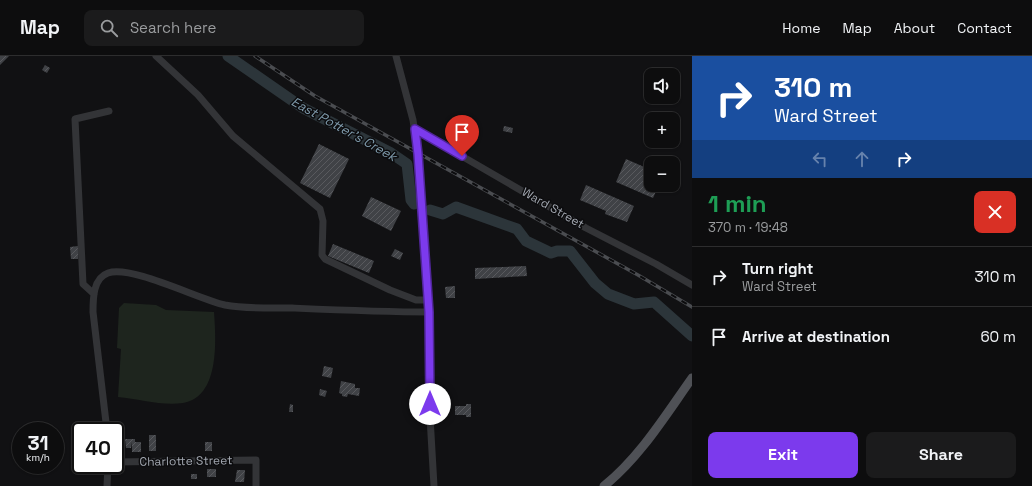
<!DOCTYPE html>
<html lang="en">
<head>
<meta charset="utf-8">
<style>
  body { margin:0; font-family:"Space Grotesk",sans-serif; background:#1b1b1c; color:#f1f3f6; height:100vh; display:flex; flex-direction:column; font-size:15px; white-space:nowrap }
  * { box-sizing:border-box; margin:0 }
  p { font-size:13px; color:#9a9c9e }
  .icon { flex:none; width:22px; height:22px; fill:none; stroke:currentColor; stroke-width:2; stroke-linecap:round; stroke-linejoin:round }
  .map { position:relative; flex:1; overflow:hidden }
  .side { display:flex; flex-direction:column; background:#0d0d0e; width:340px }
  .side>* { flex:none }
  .guide { background:#1a4fa0; color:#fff; overflow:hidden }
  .buttons { position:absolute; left:644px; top:12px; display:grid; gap:8px }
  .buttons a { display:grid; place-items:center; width:36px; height:36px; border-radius:8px; background:#0d0d0e; box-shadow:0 1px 3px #0004,0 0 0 1px #2d2d2e; font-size:20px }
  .speed { position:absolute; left:12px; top:366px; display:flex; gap:8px; font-size:20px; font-weight:700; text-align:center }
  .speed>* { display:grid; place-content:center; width:52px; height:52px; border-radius:50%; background:#0d0d0e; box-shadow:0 1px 3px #0004,0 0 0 1px #2d2d2e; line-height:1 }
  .speed small { font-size:10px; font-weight:400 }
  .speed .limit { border:2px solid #111; border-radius:6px; background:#fff; color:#111 }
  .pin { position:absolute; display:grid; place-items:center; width:34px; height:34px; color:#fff; margin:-41px -17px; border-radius:50% 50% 50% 0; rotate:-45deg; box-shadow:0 0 4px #0007 }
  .pin .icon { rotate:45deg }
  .me { position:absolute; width:44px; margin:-22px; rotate:0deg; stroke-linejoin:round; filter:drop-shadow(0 0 3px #0008) }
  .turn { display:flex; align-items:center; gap:14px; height:84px; padding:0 16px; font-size:18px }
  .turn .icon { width:52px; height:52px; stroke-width:2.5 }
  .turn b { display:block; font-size:28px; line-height:34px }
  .lanes { display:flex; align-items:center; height:38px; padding:0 16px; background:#0003; justify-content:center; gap:20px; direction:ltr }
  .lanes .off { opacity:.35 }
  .round { display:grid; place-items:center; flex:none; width:42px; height:42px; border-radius:8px; background:#1b1b1c }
  .head { display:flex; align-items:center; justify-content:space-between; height:68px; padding:0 16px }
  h1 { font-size:24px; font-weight:600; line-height:30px; color:#1e9e55 }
  .button { display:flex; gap:8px; margin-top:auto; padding:8px 16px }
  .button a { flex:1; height:46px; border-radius:8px; background:#7c3aed; color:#fff; font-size:16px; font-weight:600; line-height:46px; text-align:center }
  .button a+a { background:#1b1b1c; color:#f1f3f6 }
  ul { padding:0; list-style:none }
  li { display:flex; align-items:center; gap:12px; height:60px; padding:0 16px; border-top:1px solid #2d2d2e }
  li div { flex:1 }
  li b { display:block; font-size:15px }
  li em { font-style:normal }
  header { display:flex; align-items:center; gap:24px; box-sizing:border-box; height:56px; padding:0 20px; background:#0d0d0e; border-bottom:1px solid #2d2d2e }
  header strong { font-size:19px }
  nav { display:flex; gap:22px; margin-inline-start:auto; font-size:14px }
  .search { width:280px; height:36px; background:#1b1b1c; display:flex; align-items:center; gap:10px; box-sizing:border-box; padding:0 14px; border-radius:8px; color:#9a9c9e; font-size:15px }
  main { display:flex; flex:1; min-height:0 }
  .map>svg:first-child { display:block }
</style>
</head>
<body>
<header>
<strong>Map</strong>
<div class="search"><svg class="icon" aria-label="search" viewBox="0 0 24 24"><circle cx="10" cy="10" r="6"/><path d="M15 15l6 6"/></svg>Search here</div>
<nav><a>Home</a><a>Map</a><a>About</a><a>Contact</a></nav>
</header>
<main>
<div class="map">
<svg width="692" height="430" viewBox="0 0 692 430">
  <defs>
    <pattern id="building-hatch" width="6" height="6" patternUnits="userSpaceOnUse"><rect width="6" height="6" fill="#404246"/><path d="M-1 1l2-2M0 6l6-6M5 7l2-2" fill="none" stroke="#595a5e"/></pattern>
  </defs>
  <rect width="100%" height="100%" fill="#111113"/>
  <!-- grass -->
  <path fill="#1e251e" d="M124,247L156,249L166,254L214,256C216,284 220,341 183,347C162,350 139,343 118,341L121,293L117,292L119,252Z"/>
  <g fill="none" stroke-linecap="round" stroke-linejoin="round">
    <!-- river -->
    <path stroke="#2c353a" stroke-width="11" d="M228,0L303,52L391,97L407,108L411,144L414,148
      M430,154L443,158L456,151L517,173L526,185L551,197L557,195H570L595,227L608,238L634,248L654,246L692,280"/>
  </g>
  <!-- building -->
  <path fill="url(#building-hatch)" d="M0,0H9L0,9Z
    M45,9L50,12L47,17L42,14Z
    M504,70L513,72L512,77L503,75Z
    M319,88L349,103L330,142L300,127Z
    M626,103L651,114V129H659L653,142L616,126Z
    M586,129L634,150L627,166L605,158L606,155L580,144Z
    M371,141L401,155L391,175L362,160Z
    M333,188L374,205L369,217L328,200Z
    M78,190V203H71L70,191Z
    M395,193L403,197L400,204L391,200Z
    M526,210L527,220L475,223V212Z
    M455,230V242H446L445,231Z
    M324,310L333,312L331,322L322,320Z
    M341,325L355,328V332H360L359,340L348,338L347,341L342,340V338L339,337Z
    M320,333L327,335L325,341L319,339Z
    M290,348L293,349V356H289Z
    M466,348H471V361H466V359H455V350H466Z
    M149,379H156V395H149Z
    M125,383H135V386H141V396H132V386L131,392H126Z
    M205,386H212V395H205Z
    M207,413H216V421H207Z
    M237,414H245L244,426H235Z
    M191,418H197V423H191Z"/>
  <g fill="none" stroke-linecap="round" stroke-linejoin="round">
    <!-- minor -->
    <path stroke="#333437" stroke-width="7" d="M156,0L198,39L233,80L320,153L323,165L322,199L325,203L390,234L416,244H428
      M396,0L413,64L418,98L429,256L430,361L434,430
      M415,73L586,172L656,208L692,229
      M94,238L83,228L75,63L109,55
      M107,375L93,256C93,243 93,222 108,217C132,209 198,243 225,249C246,253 270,252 292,252C338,254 383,256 429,256
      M76,406H81
      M115,406L256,404V430
      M107,430L108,409"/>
    <!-- major -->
    <path stroke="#4f5156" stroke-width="9" d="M604,430C640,401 665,360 692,322"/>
    <defs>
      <path id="rail" d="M255,0L315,40L638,219L692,251"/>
    </defs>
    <!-- rail casing -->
    <use href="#rail" stroke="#4a4c50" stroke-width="3.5"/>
    <!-- rail -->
    <use href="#rail" stroke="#0c0c0e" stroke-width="2" stroke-dasharray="6" stroke-linecap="butt"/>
  </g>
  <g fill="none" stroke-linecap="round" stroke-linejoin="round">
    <defs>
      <path id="route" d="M430,348L429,256L418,98L415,73L462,100"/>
    </defs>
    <!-- route casing -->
    <use href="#route" stroke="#51269a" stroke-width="10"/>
    <!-- route -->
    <use href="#route" stroke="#7c3aed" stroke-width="7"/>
  </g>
  <g text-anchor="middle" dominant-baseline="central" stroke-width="3" stroke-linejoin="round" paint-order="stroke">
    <!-- street labels -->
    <g font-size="12" fill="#a4a9b2" stroke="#0c0c0e">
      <text transform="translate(553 152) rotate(30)">Ward Street</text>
      <text transform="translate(186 405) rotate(-1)">Charlotte Street</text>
    </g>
    <!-- water labels -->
    <g font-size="13" font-style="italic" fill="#7e99aa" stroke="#0c0c0e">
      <text transform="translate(344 73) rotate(29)">East Potter's Creek</text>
    </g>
  </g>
</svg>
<div class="buttons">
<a><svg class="icon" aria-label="sound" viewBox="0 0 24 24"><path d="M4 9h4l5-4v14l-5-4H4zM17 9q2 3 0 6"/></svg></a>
<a>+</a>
<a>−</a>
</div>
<div class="speed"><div>31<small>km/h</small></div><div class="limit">40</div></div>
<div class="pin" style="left:462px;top:100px;background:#d93025"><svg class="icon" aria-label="arrive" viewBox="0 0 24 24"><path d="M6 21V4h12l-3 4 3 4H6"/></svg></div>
<svg class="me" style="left:430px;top:348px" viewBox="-20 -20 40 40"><circle r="19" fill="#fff"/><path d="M0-13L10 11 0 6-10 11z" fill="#7c3aed"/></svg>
</div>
<section class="side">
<div class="guide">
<div class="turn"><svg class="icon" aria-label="right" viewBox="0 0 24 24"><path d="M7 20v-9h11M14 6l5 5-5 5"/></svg><div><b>310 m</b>Ward Street</div></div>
<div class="lanes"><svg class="icon off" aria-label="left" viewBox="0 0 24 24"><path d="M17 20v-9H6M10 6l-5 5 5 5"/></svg><svg class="icon off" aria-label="ahead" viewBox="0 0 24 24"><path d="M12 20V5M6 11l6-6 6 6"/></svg><svg class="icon" aria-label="right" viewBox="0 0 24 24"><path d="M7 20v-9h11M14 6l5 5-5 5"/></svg></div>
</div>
<div class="head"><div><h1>1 min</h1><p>370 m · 19:48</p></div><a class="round" style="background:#d93025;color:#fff"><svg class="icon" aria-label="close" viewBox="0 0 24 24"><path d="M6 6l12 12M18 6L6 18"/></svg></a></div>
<ul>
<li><svg class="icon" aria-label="right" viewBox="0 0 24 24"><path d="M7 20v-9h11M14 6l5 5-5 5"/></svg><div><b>Turn right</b><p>Ward Street</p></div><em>310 m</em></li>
<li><svg class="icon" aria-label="arrive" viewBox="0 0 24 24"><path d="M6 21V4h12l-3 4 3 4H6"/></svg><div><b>Arrive at destination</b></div><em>60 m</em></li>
</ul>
<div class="button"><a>Exit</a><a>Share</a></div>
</section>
</main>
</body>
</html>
